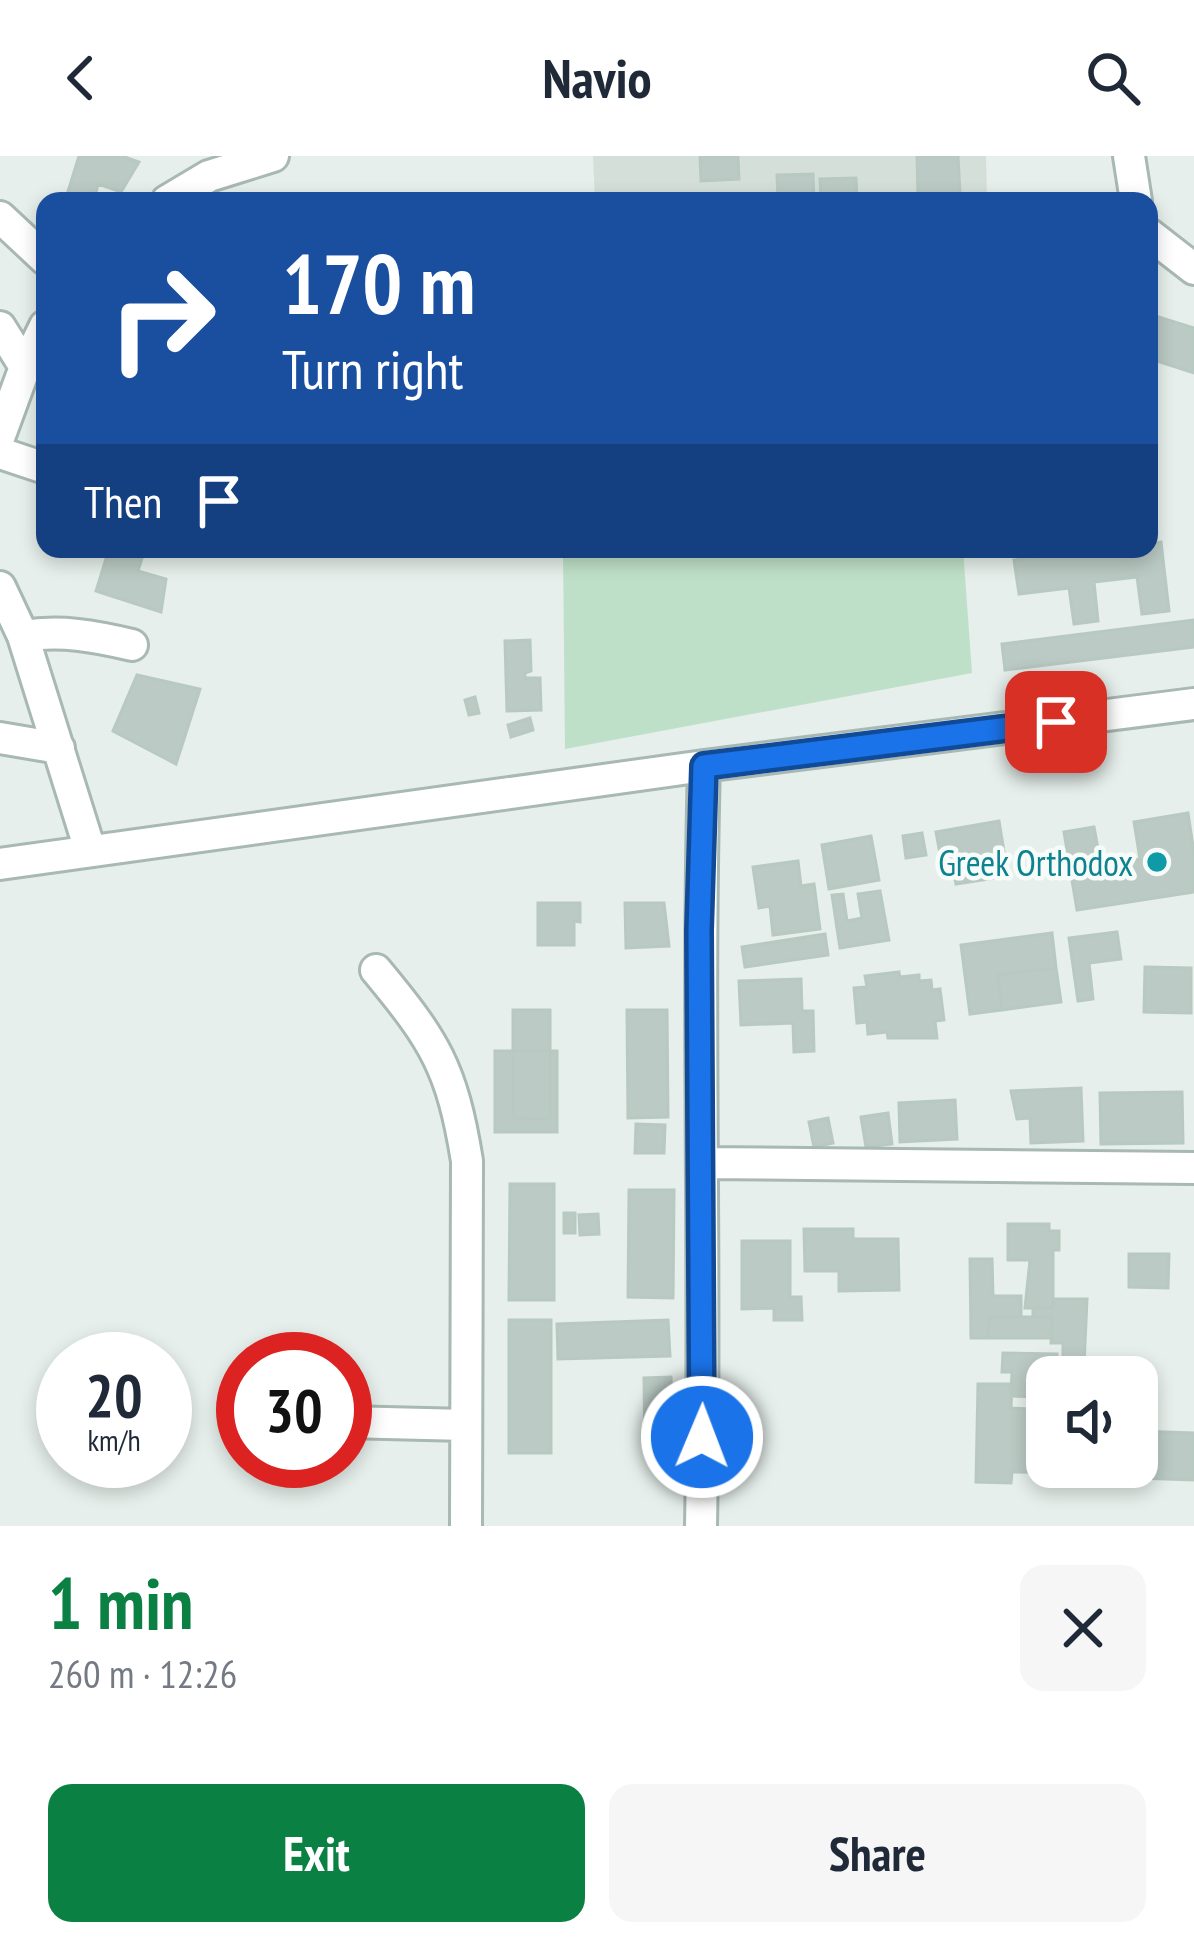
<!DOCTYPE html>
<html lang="en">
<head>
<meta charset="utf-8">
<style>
  body { margin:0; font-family:"PT Sans Narrow",sans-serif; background:#f6f6f7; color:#1f2937; height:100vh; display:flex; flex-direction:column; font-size:45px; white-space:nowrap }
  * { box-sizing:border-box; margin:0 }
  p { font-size:39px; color:#747a83 }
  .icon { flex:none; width:66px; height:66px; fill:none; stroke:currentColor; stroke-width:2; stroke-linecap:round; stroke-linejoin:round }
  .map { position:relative; height:1370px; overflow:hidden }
  .details { display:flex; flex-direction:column; background:#fff; flex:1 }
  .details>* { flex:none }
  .top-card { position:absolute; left:36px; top:36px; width:1122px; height:366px; border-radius:24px; box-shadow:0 6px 18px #0003; background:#1a4fa0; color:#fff; overflow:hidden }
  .buttons { position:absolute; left:1026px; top:1200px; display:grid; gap:24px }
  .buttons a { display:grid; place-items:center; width:132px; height:132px; border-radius:24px; background:#fff; box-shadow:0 6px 18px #0003; font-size:60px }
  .speed { position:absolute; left:36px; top:1176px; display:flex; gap:24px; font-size:60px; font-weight:700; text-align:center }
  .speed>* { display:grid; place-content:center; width:156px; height:156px; border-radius:50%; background:#fff; box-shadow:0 6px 18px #0003; line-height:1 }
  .speed small { font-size:30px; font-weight:400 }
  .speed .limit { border:18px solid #d22; background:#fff; color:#111 }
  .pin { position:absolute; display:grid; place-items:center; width:102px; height:102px; color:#fff; margin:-51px; border-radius:24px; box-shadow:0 6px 18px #0006 }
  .me { position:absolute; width:132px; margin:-66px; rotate:1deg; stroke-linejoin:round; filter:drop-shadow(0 0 9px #0008) }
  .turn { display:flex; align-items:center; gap:42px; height:252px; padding:0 48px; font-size:54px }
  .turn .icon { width:156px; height:156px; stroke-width:2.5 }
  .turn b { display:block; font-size:84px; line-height:102px }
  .then { display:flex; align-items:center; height:114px; padding:0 48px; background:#0003; gap:24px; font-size:45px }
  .round { display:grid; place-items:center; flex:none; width:126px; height:126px; border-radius:24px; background:#f6f6f7 }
  .summary { display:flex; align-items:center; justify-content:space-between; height:204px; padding:0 48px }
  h1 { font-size:72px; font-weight:600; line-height:90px; color:#0b8043 }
  .action { display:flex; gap:24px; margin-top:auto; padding:24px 48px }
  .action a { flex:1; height:138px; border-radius:24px; background:#0b8043; color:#fff; font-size:48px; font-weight:600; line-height:138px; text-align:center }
  .action a+a { background:#f6f6f7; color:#1f2937 }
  header { display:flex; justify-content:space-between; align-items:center; height:156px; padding:0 48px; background:#fff; font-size:54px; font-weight:600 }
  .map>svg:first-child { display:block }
</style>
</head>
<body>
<header><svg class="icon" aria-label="back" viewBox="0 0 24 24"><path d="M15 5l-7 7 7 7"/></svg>Navio<svg class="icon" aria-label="search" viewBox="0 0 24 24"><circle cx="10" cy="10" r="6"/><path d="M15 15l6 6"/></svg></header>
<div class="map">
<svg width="1194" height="1370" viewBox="0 0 1194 1370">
  <rect width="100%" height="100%" fill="#e6efeb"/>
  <!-- built -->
  <path fill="#d4dfda" d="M593,0H986L987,45H595Z"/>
  <!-- green -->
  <path fill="#bfe0c8" d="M563,393H963L972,517L565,593Z"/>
  <!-- building -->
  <path fill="#bbcac4" stroke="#b8c9c2" stroke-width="3" d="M79,0H122L139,6L121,36L98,28L94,45H65Z
    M700,0H738L739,23L701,25Z
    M917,0H958L960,38L918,39Z
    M813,18L814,45H778L777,19Z
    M856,22L857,45H821L820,23Z
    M1149,158L1194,172V217L1154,204L1149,220Z
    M1161,386L1169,455L1142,458L1137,421L1094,426L1098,465L1074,468L1069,432L1019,438L1014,404L1105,393H1149V388Z
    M109,393L143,399L138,415L166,423L161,456L96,435Z
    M1194,464V491L1005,514L1002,488Z
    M530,484L531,515L525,517V522H540L541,554L507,555L505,485Z
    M137,519L200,533L176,608L113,575Z
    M475,541L479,557L469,559L465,544Z
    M530,562L533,574L511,581L508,569Z
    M1188,657L1194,697V736L1077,754L1064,676L1094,671L1101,709L1140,703L1134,666Z
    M999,665L1008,720L956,728L951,697L940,698L936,676Z
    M922,677L926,699L906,702L903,680Z
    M871,680L879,724L829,733L822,689Z
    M798,705L801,730L814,728L820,773L773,779L770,750L759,752L753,711Z
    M880,735L889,784L840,792L832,739L843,738L847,765L862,762L858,738Z
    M538,747H580V766L574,765V789H538Z
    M625,747H664L669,790L626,792Z
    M1117,776L1121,803L1089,807L1093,843L1078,845L1069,782Z
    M1052,777L1056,812L998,819L1002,854L970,858L961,789Z
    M825,778L828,799L745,811L742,791Z
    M1145,811L1191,812V857L1144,856Z
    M1056,812L1061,846L1002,854L998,819Z
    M899,816L900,821L919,819V825L931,824L932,834L940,833L944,864L935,865L937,882H888L887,876L868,878L867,866L857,867L854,832L867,831L865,820Z
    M801,823L802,855H813L814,895L794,896L793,867L741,869L739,825Z
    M513,854H550V963L513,962Z
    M627,854H667L668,961L628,962Z
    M495,895H557V976H495Z
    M1081,932L1083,985L1031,987L1030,962L1017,963L1011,935Z
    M1182,936L1183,987L1101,988L1100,937Z
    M955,944L957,983L900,986L899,947Z
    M888,957L892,988L866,991L861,961Z
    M828,962L833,987L814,991L809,966Z
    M636,968L665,969L664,997H635Z
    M510,1028H554V1144H509Z
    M629,1034H674L673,1142L628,1141Z
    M564,1057H575V1077H564Z
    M598,1058L599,1078L580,1079L579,1059Z
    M1008,1068H1049V1075H1059V1094H1053V1152H1025L1030,1104H1008Z
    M804,1073H853V1083H898L899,1134L839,1135V1115H805Z
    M742,1085H790V1141H801L802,1164H774V1152L742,1153Z
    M1129,1098H1169L1168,1132L1129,1131Z
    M970,1103H992L993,1140H1021V1161H989L988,1182H971Z
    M1054,1143H1087L1084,1210H1063V1187H1051L1052,1161H1033V1152H1053Z
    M989,1161H1052L1051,1182H988Z
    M509,1164H551V1297H509Z
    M668,1164L670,1200L558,1203L557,1168Z
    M1003,1197L1057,1198V1221H1047V1241L1011,1240L1012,1216H1002Z
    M671,1221L673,1294H645L644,1222Z
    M978,1228H1012L1011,1252L1028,1253V1264H1047V1311H1064V1317L1012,1316L1011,1327L976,1326Z
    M1137,1275L1194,1277V1324L1110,1321V1311H1137Z"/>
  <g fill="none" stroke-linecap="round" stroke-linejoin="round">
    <defs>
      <path id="minor" d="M1129,0L1136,45
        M167,45L209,20L273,0
        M0,61L45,103
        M1149,78L1194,113
        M0,171L25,211
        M0,279L25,211L45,170
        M0,297L45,312
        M0,431L23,480L90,694
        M23,480C61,474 94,480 132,489
        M0,582L59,592
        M0,708L704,610L1194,548
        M376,814C435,885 452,912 467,1005L466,1370
        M703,1007L1194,1012
        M345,1266L466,1269
        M701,1370C706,1117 697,863 704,610"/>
    </defs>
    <!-- minor casing -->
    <use href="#minor" stroke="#a8b8b2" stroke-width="36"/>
    <!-- minor -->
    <use href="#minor" stroke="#fff" stroke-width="30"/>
  </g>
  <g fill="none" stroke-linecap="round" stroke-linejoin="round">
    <defs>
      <path id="route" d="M702,1281L699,774L704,610L1056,566"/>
    </defs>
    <!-- route casing -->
    <use href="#route" stroke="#114b97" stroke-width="30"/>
    <!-- route -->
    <use href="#route" stroke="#1a73e8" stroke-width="21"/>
  </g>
  <!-- markers -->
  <circle fill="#0f9aa8" stroke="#f7fbf9" stroke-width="4.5" cx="1157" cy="706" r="12"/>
  <g text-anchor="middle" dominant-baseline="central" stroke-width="9" stroke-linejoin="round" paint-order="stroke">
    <!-- culture labels -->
    <g font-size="36" fill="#0d838f" stroke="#f7fbf9" text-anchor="end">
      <text x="1133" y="706">Greek Orthodox</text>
    </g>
  </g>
</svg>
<div class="buttons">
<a><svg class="icon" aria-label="sound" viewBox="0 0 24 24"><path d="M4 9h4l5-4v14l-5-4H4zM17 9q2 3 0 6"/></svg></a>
</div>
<div class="speed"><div>20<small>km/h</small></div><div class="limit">30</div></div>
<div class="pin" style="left:1056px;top:566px;background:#d93025"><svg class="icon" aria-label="arrive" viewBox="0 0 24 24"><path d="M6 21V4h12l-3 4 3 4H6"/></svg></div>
<svg class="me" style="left:702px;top:1281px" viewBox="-20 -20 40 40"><circle r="17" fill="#1a73e8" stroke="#fff" stroke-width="3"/><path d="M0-11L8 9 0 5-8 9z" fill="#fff"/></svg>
<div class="top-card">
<div class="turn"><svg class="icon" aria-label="right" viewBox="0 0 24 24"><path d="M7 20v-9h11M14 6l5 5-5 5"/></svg><div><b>170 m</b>Turn right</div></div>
<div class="then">Then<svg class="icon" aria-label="arrive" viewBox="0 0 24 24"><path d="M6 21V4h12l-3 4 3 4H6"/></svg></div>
</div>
</div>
<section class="details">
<div class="summary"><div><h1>1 min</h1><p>260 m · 12:26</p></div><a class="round"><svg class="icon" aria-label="close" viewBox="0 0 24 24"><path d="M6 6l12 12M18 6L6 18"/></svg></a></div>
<div class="action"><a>Exit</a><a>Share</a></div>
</section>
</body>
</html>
